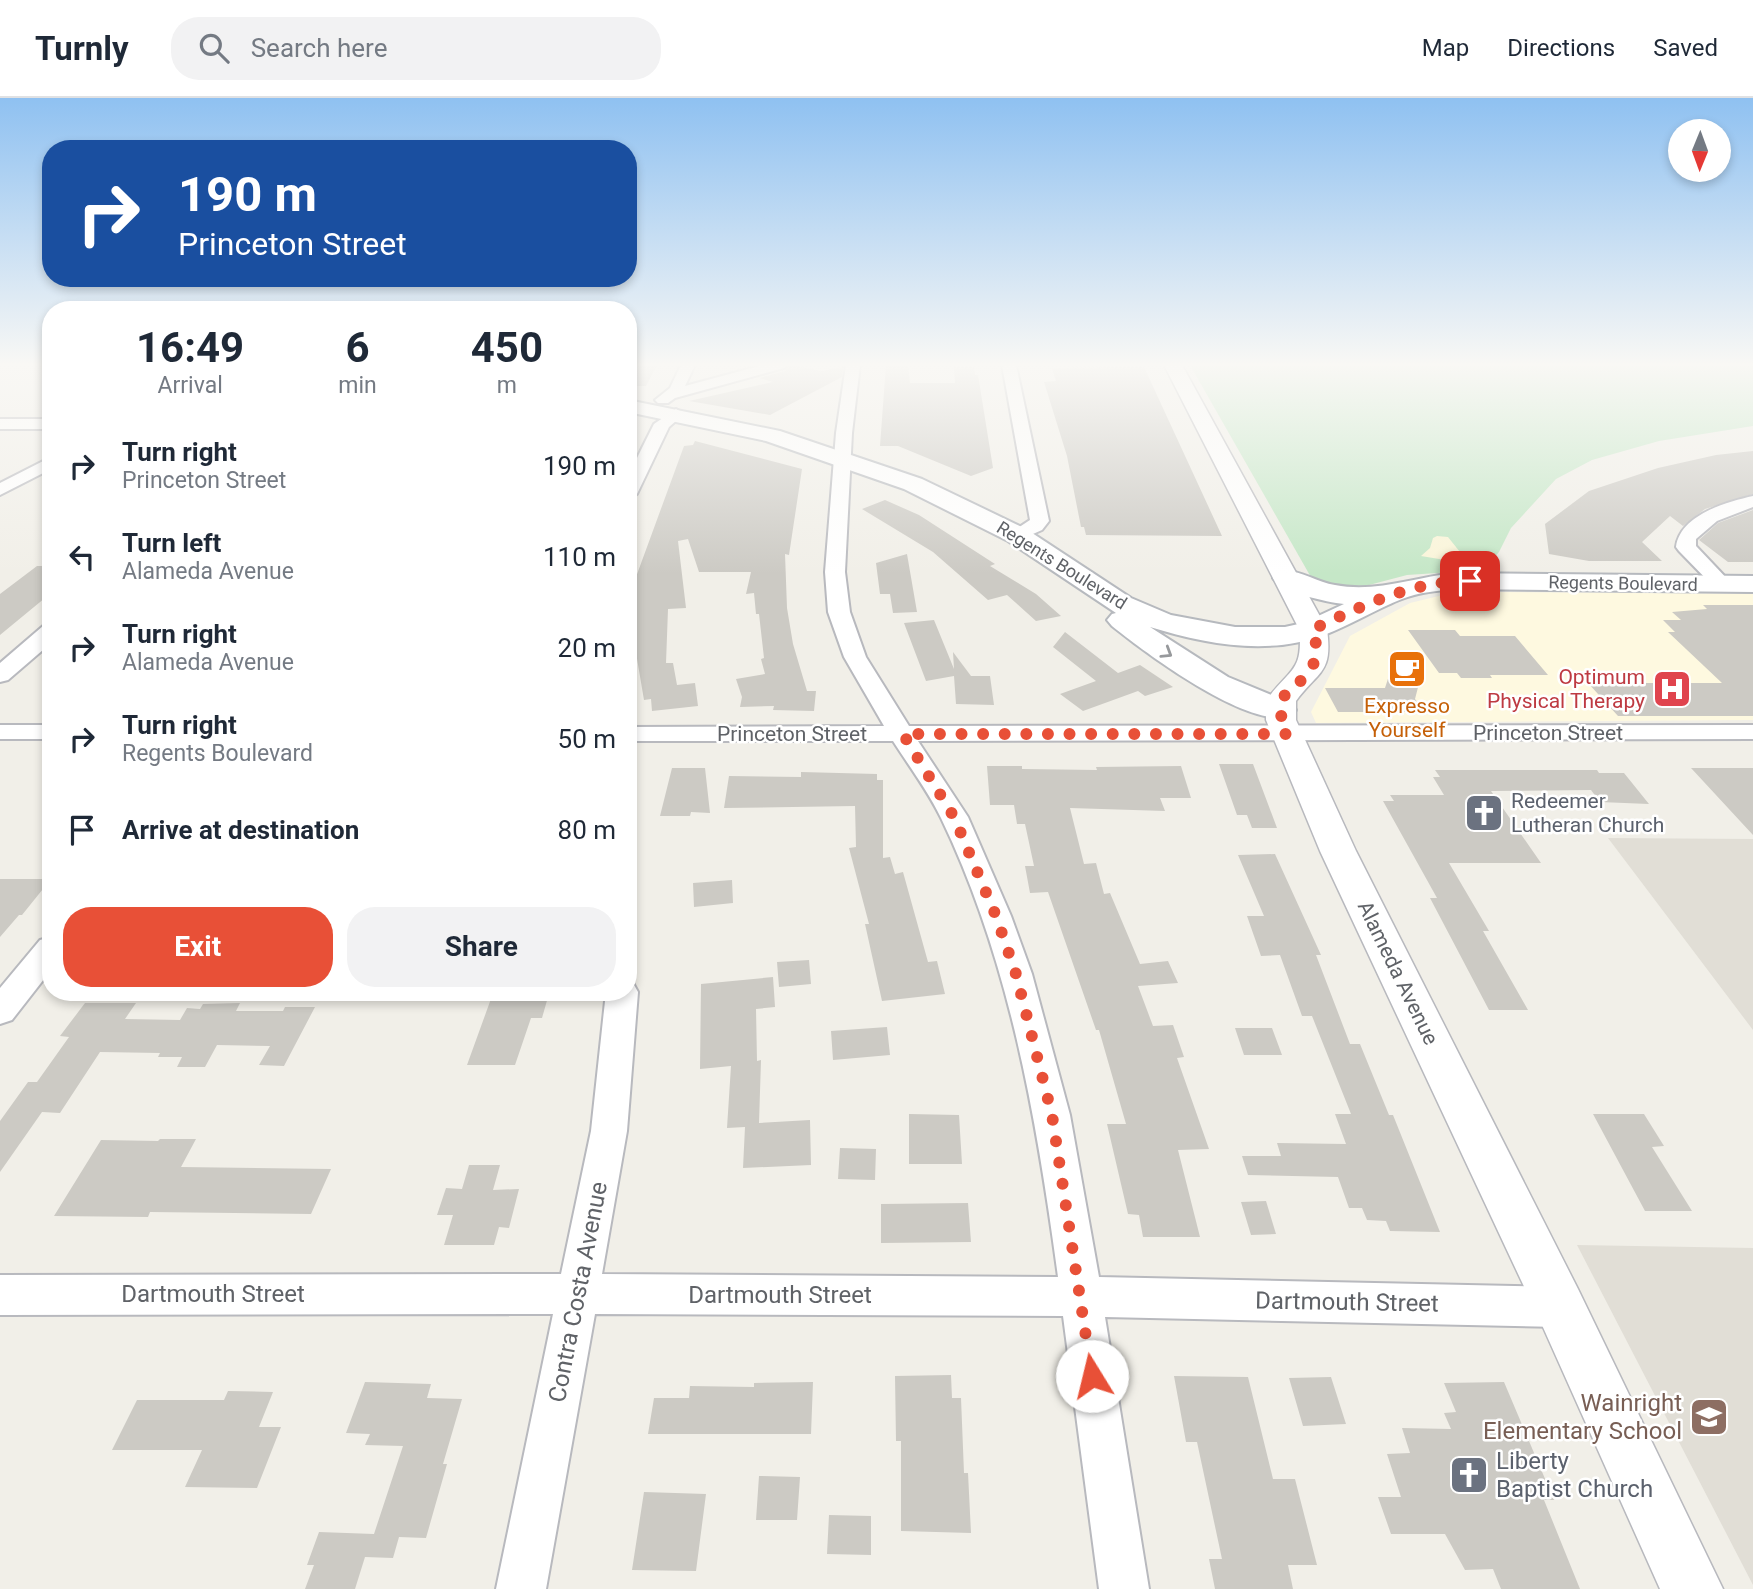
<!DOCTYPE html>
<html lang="en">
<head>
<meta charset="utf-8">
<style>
  body { margin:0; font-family:Roboto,sans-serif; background:#f2f2f3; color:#1f2937; height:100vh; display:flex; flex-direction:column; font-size:26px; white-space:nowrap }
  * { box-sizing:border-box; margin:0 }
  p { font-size:23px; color:#747a83 }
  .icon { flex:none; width:38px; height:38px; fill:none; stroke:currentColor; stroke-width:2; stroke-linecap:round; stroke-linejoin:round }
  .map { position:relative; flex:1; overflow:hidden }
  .panel { position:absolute; left:42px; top:203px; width:595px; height:700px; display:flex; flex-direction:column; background:#fff; border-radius:28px; box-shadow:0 4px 10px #0003 }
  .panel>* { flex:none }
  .hud { position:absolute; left:42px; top:42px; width:595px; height:147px; border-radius:28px; box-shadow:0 4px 10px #0003; background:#1a4fa0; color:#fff; overflow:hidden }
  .needle { width:46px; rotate:181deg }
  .tools { position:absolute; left:1668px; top:21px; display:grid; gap:14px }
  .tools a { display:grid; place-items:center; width:63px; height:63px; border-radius:50%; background:#fff; box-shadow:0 4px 10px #0003; font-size:35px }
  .pin { position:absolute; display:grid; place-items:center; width:60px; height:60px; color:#fff; margin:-30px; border-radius:14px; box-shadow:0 4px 10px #0006 }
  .me { position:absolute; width:77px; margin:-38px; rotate:351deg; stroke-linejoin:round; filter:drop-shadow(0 0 5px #0008) }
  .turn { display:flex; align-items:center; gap:24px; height:147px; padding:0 21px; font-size:32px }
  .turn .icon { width:91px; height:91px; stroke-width:2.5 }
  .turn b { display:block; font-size:49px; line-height:60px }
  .eta { display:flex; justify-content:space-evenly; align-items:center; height:119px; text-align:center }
  .eta b { font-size:42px; font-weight:700; line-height:49px }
  .button { display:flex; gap:14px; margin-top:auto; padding:14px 21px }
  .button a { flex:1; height:80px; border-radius:28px; background:#e85037; color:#fff; font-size:28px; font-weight:700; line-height:80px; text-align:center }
  .button a+a { background:#f2f2f3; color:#1f2937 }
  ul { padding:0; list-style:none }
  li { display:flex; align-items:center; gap:21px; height:91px; padding:0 21px }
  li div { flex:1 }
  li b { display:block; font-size:26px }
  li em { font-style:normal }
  header { display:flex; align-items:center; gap:42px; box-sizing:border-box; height:98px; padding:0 35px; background:#fff; border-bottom:2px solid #e0e1e3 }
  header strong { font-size:33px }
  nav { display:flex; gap:38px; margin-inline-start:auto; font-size:24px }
  .search { width:490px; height:63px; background:#f2f2f3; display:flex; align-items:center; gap:18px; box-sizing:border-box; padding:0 24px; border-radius:28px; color:#747a83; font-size:26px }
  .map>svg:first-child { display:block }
</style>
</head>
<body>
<header>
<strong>Turnly</strong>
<div class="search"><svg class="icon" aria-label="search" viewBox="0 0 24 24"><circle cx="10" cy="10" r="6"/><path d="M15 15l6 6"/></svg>Search here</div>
<nav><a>Map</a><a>Directions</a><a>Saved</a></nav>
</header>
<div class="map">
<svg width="1753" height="1491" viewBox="0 0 1753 1491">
  <rect width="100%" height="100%" fill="#f1efe8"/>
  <!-- commercial -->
  <path fill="#fef9e0" d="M1475,494L1753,496V622L1316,625L1311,614L1350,538L1410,505L1443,497Z"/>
  <!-- education -->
  <path fill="#e1ded6" d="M1608,740L1753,741V932L1639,781Z
    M1577,1147L1753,1150V1487Z"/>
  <!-- green -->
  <path fill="#c5e7c7" d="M1190,267H1753V328L1659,343L1592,362L1556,381L1511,430L1499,454L1483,472L1407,477L1350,492L1312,481Z"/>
  <!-- sand -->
  <path fill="#faf5d9" d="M1437,438L1448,439L1460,454L1445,462L1421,458L1430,450L1433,440Z"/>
  <!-- building -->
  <path fill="#cccac4" d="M628,267H657L646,288H628Z
    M789,267L822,273L843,269L842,279L770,317L689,303L773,284L759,280L785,273Z
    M886,267H908L910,285H955L954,269H974L975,277H978L993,370L971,378L898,348H880Z
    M1121,269H1144L1222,438L1086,437L1084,429H1081L1067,358L1044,284L1056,283L1052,270Z
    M695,343L802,371L789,457L785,456L787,510L793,546L807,593H816L814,613L773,612L774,608L740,609L742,599L736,581L765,576L761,561L764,560L759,516H756L754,495L746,496L751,474H699L688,441L678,443L686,510L668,511L666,565H673L677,587L695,585L698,608L652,613L651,601L644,602L635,549H631L636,479L684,348L693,347Z
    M1753,353V396L1705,411L1683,428L1670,418L1642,444L1662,463H1589L1549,456L1545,426L1589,393L1658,370L1716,357Z
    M885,402L919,417L995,466L990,468L1036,496L1061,518L1036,523L1007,497L988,502L933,454L862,411Z
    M1753,412V464H1728L1699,442L1718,425Z
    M907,456L917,514L893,515L890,496H880L876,465Z
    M37,468H51V495L0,537V496Z
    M1703,507H1753V618H1618L1588,585H1722L1668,534H1675L1663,522H1681L1672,514L1707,511Z
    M934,522L954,571L953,554L971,578H990L994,607L956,606L954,578L926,583L904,525Z
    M1408,532H1455L1460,538H1515L1548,577H1490L1492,580H1461L1457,575H1439Z
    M1065,534L1118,575L1140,567L1173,589L1145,598L1138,593L1083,613L1060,596L1096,583L1053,549Z
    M1395,559L1424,566L1415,601L1424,614H1338L1325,590H1385Z
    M1219,666H1253L1277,730H1252L1247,717H1237Z
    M987,668H1022V671L1097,672L1096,669L1181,668L1191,700H1160L1165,713L1070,710L1084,766L1096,765L1104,796L1110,795L1140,866L1168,863L1178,885L1138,888L1153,928L1173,927L1184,959L1177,960L1209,1051L1178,1052L1200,1139H1143L1139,1117L1128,1116L1107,1026H1126L1099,932H1096L1048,794L1030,795L1025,768H1034L1025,726H1017L1014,707H990Z
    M672,670H705L710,715L691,714L690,718H660Z
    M1691,670H1753V737Z
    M1435,672H1597L1599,675H1624L1649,706L1600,704L1591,692L1491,693L1541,765H1449L1489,833H1483L1528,912H1489L1430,800H1437L1383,703H1394L1390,697H1444L1433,679H1440Z
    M801,674L877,676V682H883V760L890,759L895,776L903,774L928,864L937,863L945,896L882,903L865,826H869L849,750L856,749L855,708L724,710L729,678L801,679Z
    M1275,756L1321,857H1316L1350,946H1360L1389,1017H1393L1440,1134L1390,1133L1386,1123L1367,1122L1362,1110H1349L1338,1079L1248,1077L1242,1058H1281L1277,1045L1346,1046L1335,1016H1351L1312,918H1302L1280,857L1261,858L1247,818H1264L1238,757Z
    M0,781H51L22,817H19L0,839Z
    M732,782L733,805L694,809L693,785Z
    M809,862L811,886L779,889L777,864Z
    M773,879L775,909L756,911L757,963L761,962L759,1025L810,1022L811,1067L743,1070L745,1029L727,1030L731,968L700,971L701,886Z
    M492,898L548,899L542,920H531L515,967H467Z
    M85,905H136L125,921L180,922L187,910L200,911L203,906L240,905L236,913H283L285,909H315L284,968L259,967L270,948L217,947L205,969H177L182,959H158L160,955L100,954L60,1015L42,1014L0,1074V1023L28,984H37L69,939L60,938Z
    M887,929L890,957L833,962L831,933Z
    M1235,930H1272L1282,957H1244Z
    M909,1016L959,1017L962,1066H909Z
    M1593,1016H1644L1664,1048L1652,1049L1692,1113H1645Z
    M160,1041H196L181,1069L331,1071L311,1116L150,1114L148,1119L54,1118L101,1042L158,1043Z
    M840,1050L876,1051L875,1082L838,1081Z
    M469,1067H500L493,1092L519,1091L509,1130L499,1129L494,1147H444L453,1117H437L446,1090L462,1091Z
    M1266,1103L1276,1136L1251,1137L1241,1104Z
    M968,1105L971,1144L881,1145V1106Z
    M951,1277L952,1300H961L964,1375H968L971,1435L901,1433V1343H896L895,1278Z
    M1174,1278L1248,1279L1273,1381H1295L1317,1467H1288L1293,1491H1215L1209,1461H1222L1197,1344H1186Z
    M1331,1279L1346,1326L1303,1328L1289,1280Z
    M365,1284L431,1286L427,1300L462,1301L443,1366H447L426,1440L399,1439L393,1460L365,1459L355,1491H305L314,1467H307L319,1434L374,1436L403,1348L365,1347L370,1336L346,1335Z
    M813,1284L811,1336H648L654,1300H689L690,1288L754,1289V1285Z
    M1504,1284L1554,1402H1544L1580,1491H1501L1493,1471L1465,1472L1445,1436H1391L1378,1399H1401L1387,1356L1410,1355L1402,1330L1451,1331L1444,1315L1456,1314L1444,1285Z
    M228,1293L273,1294L259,1329H281L257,1390L185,1389L202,1352H112L137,1302H224Z
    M759,1378L800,1379L797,1422H756Z
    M644,1394L706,1396L696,1473L632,1472Z
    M829,1417L871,1418V1457L827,1456Z"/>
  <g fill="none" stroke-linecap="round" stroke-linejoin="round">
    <defs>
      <path id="minor" d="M681,267H695L685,288L763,267H786L784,270L675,300L668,305H658L655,302L670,290Z
        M846,267H860L852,335L845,474L850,514L866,559L909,628L1753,627V641L918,643L968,719L1011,818L1032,876L1070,1017L1099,1179L1560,1189L1575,1195L1581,1209L1575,1223L1560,1229L1105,1219L1149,1491H1099L1063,1218L595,1216L546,1491H496L553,1216L0,1217V1177L561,1176L591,1033L606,894H628V884L633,885L638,894L627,1033L602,1176L1058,1179C1037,1023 1010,863 941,720C928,693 909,668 893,643H628V629L884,628L844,559L828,514L825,474L836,335Z
        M1002,267H1016L1049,423L1042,432L1017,443L1007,437L1030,422Z
        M676,311L684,316L669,329L637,396L628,401V378L654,326Z
        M0,321H51V331H0Z
        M51,359V371L0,397V385Z
        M1753,398V409L1717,423L1696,441V448L1732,486L1729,490H1715L1679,453L1676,449C1680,417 1726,404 1753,398Z
        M51,527V545L8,582L0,584V565L43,528Z
        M0,627H51V641H0Z
        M51,839V872L12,922L0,926V890L40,842Z"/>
      <path id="tertiary" d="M1164,267H1182L1327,531C1333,576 1319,572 1296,603V622L1356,753L1578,1191L1723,1491H1660L1542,1227L1320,753L1266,622V603C1288,571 1304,575 1299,531Z"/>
      <path id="secondary" d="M628,302L780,333L922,381L1026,431L1131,500L1171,517L1235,529H1285L1303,525L1344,506C1326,504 1284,495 1273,480L1277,474C1297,469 1315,484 1335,487C1376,495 1415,479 1455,475L1753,478V494L1455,491C1437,493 1419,494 1402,501C1376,511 1351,527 1324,537C1268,558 1205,546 1150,529L1228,579L1291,605L1296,612L1291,619C1246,630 1147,556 1112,528L1107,522L1112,516L1116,515L1008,443L904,391L766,343L628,314Z"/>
    </defs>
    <!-- minor casing -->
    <use href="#minor" stroke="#b8b9be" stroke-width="4"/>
    <!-- tertiary casing -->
    <use href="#tertiary" stroke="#b8b9be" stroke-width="3"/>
    <!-- secondary casing -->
    <use href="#secondary" stroke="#b6b9be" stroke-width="4"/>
    <!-- minor -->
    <use href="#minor" fill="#fff" fill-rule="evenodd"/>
    <!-- tertiary -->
    <use href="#tertiary" fill="#fff" fill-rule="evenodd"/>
    <!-- secondary -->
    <use href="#secondary" fill="#fff" fill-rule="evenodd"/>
  </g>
  <!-- one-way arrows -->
  <defs><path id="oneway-chevron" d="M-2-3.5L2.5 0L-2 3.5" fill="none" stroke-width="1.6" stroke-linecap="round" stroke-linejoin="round" transform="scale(1.75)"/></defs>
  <use stroke="#97999c" href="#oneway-chevron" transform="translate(1167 555) rotate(32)"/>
  <!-- sky -->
  <linearGradient id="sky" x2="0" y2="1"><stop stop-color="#8fc1f1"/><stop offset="0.56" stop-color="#f9f8f5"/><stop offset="1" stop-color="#f9f8f5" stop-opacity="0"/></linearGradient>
  <rect width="1753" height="476" fill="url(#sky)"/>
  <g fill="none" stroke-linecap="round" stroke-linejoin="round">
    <!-- route -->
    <path stroke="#e85037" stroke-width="12" stroke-dasharray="0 21.6" d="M1092,1278L1052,1017L1016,876L996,818L954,719L903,636H1288C1263,585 1307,597 1316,558C1318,549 1314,539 1313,531C1365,507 1411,483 1470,483"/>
  </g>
  <!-- icons -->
  <defs>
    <symbol id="cafe-square" viewBox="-11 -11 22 22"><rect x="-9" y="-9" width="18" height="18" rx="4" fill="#e8710a" stroke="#fff"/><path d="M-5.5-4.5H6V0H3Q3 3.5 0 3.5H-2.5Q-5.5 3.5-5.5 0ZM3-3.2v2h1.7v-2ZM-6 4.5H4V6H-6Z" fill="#fff"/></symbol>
    <symbol id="hospital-square" viewBox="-11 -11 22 22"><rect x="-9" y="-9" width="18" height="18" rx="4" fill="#e0444e" stroke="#fff"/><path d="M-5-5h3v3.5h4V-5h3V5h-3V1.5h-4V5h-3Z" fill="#fff"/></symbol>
    <symbol id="church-square" viewBox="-11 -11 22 22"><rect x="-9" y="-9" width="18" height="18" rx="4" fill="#6b7280" stroke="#fff"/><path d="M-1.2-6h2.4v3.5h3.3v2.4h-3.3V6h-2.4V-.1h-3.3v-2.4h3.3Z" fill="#fff"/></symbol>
    <symbol id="school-square" viewBox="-11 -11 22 22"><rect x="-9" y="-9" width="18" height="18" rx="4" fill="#8d6e63" stroke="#fff"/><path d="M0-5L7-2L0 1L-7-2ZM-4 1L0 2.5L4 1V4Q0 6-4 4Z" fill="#fff"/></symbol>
  </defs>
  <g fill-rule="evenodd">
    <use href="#cafe-square" x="1385" y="549" width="44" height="44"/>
    <use href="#hospital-square" x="1650" y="569" width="44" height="44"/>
    <use href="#church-square" x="1462" y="693" width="44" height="44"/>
    <use href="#school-square" x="1687" y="1297" width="44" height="44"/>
    <use href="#church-square" x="1447" y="1355" width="44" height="44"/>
  </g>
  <g text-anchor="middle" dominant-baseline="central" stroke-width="5" stroke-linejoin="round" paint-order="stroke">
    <!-- far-street labels -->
    <g font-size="18" fill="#5f6267" stroke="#fff">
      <text transform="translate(1062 467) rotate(32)">Regents Boulevard</text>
      <text transform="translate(1623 485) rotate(1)">Regents Boulevard</text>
    </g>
    <!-- health labels -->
    <g font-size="21" fill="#be3a42" stroke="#fff" text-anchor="end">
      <text x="1645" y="579">Optimum<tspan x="1645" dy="24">Physical Therapy</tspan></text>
    </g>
    <!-- food labels -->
    <g font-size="21" fill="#c56008" stroke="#fff">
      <text x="1407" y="608">Expresso<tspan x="1407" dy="24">Yourself</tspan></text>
    </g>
    <!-- street labels -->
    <g font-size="21" fill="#5f6267" stroke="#fff">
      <text x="1548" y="635">Princeton Street</text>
      <text x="792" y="636">Princeton Street</text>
      <text transform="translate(1398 875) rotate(64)">Alameda Avenue</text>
    </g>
    <!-- worship labels -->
    <g font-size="21" fill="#5b616d" stroke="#fff" text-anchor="start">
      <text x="1511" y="703">Redeemer<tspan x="1511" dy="24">Lutheran Church</tspan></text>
    </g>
    <!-- near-street labels -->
    <g font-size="24" fill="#5f6267" stroke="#fff">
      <text transform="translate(578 1194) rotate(-79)">Contra Costa Avenue</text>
      <text x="213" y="1196">Dartmouth Street</text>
      <text x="780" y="1197">Dartmouth Street</text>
      <text transform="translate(1347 1204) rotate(1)">Dartmouth Street</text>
    </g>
    <!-- near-education labels -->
    <g font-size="24" fill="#785e54" stroke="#fff" text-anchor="end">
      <text x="1682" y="1305">Wainright<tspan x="1682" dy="28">Elementary School</tspan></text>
    </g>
    <!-- near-worship labels -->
    <g font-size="24" fill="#5b616d" stroke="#fff" text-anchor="start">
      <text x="1496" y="1363">Liberty<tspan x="1496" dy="28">Baptist Church</tspan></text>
    </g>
  </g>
</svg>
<div class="tools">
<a><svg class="needle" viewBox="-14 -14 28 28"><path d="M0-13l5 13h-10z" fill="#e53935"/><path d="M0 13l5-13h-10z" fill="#747a83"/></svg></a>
</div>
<div class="pin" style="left:1470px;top:483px;background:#d93025"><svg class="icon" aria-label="arrive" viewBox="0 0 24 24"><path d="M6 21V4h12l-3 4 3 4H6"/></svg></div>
<svg class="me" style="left:1092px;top:1278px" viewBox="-20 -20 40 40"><circle r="19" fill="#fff"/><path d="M0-13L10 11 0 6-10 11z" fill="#e85037"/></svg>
<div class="hud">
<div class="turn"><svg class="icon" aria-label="right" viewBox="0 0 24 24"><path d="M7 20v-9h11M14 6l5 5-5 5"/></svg><div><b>190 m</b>Princeton Street</div></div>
</div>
<section class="panel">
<div class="eta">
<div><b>16:49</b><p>Arrival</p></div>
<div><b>6</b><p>min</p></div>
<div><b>450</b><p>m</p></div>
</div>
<ul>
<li><svg class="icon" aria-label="right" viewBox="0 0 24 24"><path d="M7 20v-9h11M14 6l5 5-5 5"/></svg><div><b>Turn right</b><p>Princeton Street</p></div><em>190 m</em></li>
<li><svg class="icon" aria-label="left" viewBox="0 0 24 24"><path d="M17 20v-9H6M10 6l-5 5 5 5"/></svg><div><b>Turn left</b><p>Alameda Avenue</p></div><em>110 m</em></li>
<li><svg class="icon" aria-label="right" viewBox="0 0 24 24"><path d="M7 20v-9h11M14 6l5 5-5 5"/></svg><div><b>Turn right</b><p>Alameda Avenue</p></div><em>20 m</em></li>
<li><svg class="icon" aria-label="right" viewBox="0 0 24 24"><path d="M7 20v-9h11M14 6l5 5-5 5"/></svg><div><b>Turn right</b><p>Regents Boulevard</p></div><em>50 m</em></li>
<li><svg class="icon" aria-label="arrive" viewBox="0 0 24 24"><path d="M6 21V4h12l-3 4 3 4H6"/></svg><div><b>Arrive at destination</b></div><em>80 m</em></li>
</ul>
<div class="button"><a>Exit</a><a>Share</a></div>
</section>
</div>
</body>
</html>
